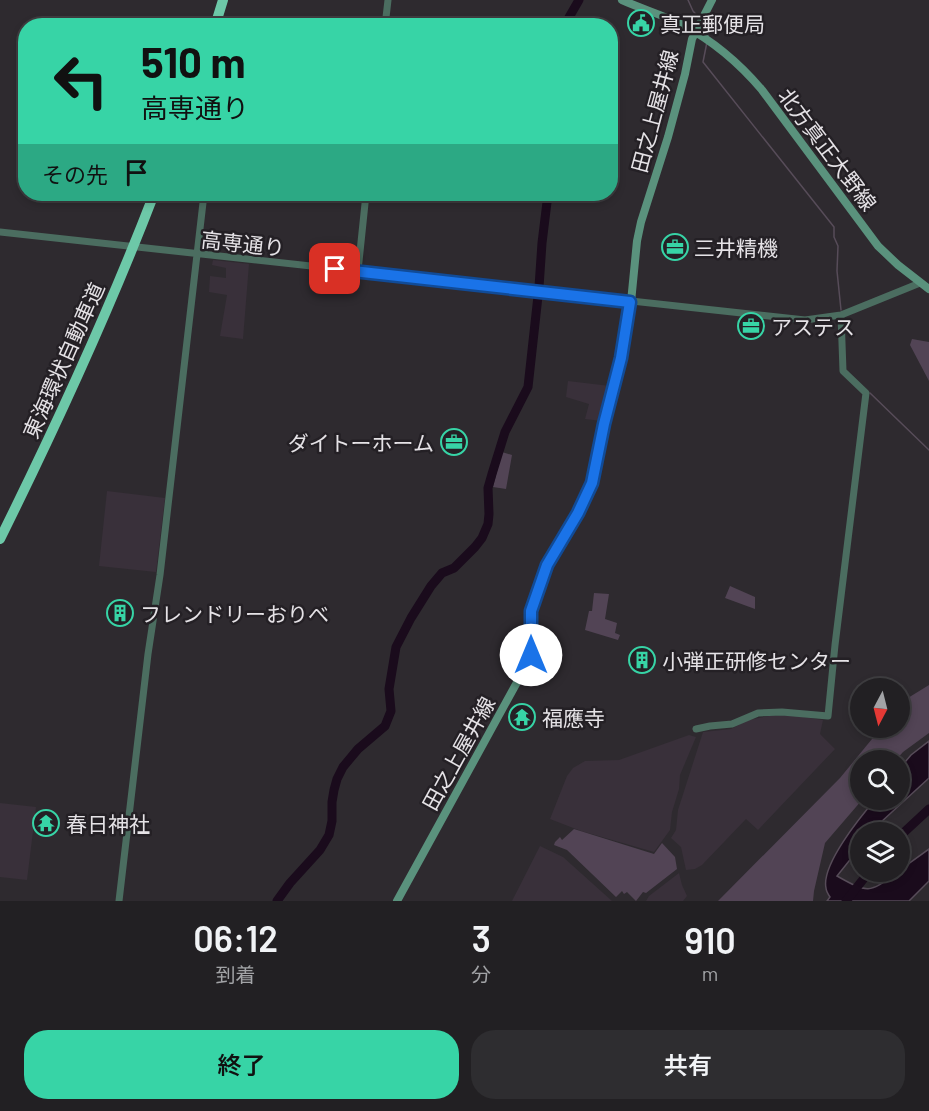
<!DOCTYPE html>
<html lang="ja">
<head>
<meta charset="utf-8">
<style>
  body { margin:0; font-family:Barlow,"Noto Sans JP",sans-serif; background:#2e2d30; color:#f1f3f6; height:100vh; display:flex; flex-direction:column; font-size:22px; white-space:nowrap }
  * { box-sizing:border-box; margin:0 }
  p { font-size:20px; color:#a2a3a6 }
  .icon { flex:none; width:33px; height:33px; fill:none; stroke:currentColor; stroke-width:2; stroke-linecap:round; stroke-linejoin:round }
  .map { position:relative; height:901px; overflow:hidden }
  .drawer { display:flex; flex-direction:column; background:#222023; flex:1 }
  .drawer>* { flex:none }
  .hud { position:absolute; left:18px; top:18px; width:600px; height:183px; border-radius:24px; box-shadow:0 3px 9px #0003,0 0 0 2px #3f3e41; background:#37d4a6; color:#111; overflow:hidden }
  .needle { width:39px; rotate:187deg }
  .buttons { position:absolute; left:850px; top:678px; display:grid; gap:12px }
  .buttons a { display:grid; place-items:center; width:60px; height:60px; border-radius:50%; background:#222023; box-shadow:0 3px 9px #0003,0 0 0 2px #3f3e41; font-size:30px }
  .pin { position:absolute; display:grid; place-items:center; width:51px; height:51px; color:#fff; margin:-26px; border-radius:12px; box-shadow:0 3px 9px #0006 }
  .me { position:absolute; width:66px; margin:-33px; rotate:0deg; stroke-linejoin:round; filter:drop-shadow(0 0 4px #0008) }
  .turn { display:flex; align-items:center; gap:21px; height:126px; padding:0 24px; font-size:27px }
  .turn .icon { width:78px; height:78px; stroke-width:2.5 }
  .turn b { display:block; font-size:42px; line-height:51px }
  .then { display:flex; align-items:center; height:57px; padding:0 24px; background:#0003; gap:12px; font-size:22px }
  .eta { display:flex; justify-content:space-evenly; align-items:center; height:102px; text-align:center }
  .eta b { font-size:36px; font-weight:600; line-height:42px }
  .button { display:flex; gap:12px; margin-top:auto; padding:12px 24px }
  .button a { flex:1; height:69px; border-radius:24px; background:#37d4a6; color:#111; font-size:24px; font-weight:600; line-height:69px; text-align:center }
  .button a+a { background:#2e2d30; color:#f1f3f6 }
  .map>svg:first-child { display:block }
</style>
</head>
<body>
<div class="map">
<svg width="929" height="901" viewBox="0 0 929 901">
  <rect width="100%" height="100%" fill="#2e2a2f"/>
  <!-- built -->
  <path fill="#39303a" d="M213,260L249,264L243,339L220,336L227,295L209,292L210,276L226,278V268L212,265Z
    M568,381L610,386L602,421L585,419L589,404L566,397Z
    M107,491L165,498L156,572L99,566Z
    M791,715L823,720L820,734L835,749L758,830L746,819L702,865L695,869L686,870L681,847L671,838L676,830L678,810L703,732L731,729L748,720L769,716Z
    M689,735L696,737L680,775L679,789L672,812L670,830L654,852L581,831L550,819L567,776L573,768L585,761L619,760Z
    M0,803L36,807L27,880L0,877Z
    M540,846L563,857L612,901H512Z
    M679,873L682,885L687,896L683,901H646L649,896Z"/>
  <!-- green -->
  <path fill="#524455" d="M912,339L929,342V381L910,345Z
    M502,452L512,455L506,489L493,487Z
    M730,586L755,597V609L725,598Z
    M594,593L609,594L605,619L617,623L615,633L620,635L618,640L585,630L589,611H592Z
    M929,685V733L903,752L896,760H861L862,800L825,843L814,891L813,901H718L840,778L881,728H900V704L903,701Z
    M574,829L654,854L662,843L675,857L677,869L646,893L643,892L636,901L627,892L624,894L622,891L616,897L567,850L554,845L555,842L560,837L562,840Z"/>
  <!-- water -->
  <path fill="#1a0b1c" stroke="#574c59" stroke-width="1.5" d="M929,741V778L880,823L873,832H861V846L837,876C869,894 869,893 898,872H900V870L929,849V881L909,901H827L830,897C828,894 826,891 826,888C821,865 861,816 875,800H900V768L911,755Z"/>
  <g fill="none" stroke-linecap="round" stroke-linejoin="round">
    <!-- stream -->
    <path stroke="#574c59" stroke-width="1.5" d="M688,0L693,11L700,19
      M703,23L708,30V38
      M707,42L703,62L834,227V237L838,246L837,271L841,310
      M870,393L929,450"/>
    <!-- river -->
    <path stroke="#1a0b1c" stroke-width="9" d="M564,26L579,0
      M900,836L929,809
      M277,901L290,883L320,850L329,835L332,821V802L334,790L337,779L343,767L358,749L385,726L391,711L389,689L396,647L411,618L431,586L442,573L454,568L475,547L482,538L488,524L489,514L488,488L492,474L505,432L528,387L539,287L542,243L548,194
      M846,901L869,872"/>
    <!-- tertiary -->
    <path stroke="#4b6d60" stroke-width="7" d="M385,26L388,0
      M0,232L805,320L841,315L920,283
      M358,271L366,194
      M696,729L710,726L732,724L758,713L782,712L828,716L835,645L866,393L843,371L841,315
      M119,901L148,654L160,575L204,194"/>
    <!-- secondary -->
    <path stroke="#5a927d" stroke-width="8" d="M622,0C642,9 663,15 683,25C713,41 740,64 762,90L878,246L898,265L929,289
      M397,901L521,675L531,655V611L547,565L578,513L592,483L622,351L631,302L637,241L641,222L668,137L685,74L692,39L712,0"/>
    <!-- motorway-bridge -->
    <path stroke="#6dc8a8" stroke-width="10" d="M215,26L223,0
      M0,539C56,426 109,311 154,194"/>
  </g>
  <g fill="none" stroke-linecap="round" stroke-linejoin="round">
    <defs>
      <path id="route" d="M335,269L630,302L621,358L604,424L592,483L578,513L547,565L531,611V655"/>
    </defs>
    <!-- route casing -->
    <use href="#route" stroke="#114b97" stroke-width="15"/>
    <!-- route -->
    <use href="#route" stroke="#1a73e8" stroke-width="10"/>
  </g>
  <!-- icons -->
  <defs>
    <symbol id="civic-ring" viewBox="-11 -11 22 22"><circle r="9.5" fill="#242025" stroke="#37d4a6" stroke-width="1.5"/><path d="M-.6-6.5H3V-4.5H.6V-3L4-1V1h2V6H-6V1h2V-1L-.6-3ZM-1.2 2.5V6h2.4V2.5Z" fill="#37d4a6"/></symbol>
    <symbol id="office-ring" viewBox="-11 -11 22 22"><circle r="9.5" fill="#242025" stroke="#37d4a6" stroke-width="1.5"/><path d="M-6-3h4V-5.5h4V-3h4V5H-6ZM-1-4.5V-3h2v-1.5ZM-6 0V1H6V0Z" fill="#37d4a6"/></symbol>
    <symbol id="building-ring" viewBox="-11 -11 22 22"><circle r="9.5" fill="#242025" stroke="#37d4a6" stroke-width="1.5"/><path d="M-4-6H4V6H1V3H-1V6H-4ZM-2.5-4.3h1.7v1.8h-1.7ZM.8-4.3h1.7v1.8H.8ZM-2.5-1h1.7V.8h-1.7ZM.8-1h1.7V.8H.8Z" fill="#37d4a6"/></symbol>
    <symbol id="temple-ring" viewBox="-11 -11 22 22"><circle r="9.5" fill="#242025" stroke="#37d4a6" stroke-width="1.5"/><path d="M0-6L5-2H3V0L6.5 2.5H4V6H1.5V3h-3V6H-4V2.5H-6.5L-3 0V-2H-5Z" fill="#37d4a6"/></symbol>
  </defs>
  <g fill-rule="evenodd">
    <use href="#civic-ring" x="626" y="8" width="30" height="30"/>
    <use href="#office-ring" x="660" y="232" width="30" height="30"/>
    <use href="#office-ring" x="736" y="311" width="30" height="30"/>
    <use href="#office-ring" x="439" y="427" width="30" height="30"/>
    <use href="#building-ring" x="105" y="598" width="30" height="30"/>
    <use href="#building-ring" x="627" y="645" width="30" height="30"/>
    <use href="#temple-ring" x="507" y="702" width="30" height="30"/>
    <use href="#temple-ring" x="31" y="808" width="30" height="30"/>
  </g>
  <g text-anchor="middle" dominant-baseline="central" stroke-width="5" stroke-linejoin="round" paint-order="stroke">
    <!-- poi labels -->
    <g font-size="21" fill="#e5e2e6" stroke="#242025" text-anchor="start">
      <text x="660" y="23">真正郵便局</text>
      <text x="694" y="247">三井精機</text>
      <text x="771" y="326">アステス</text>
      <text x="434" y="442" text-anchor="end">ダイトーホーム</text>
      <text x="140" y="613">フレンドリーおりべ</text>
      <text x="662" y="660">小弾正研修センター</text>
      <text x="542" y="717">福應寺</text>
      <text x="66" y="823">春日神社</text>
    </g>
    <!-- street labels -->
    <g font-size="21" fill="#e5e2e6" stroke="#242025">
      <text transform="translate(654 111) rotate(-75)">田之上屋井線</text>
      <text transform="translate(828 149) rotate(53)">北方真正大野線</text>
      <text transform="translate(243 243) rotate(6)">高専通り</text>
      <text transform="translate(63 360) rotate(-66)">東海環状自動車道</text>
      <text transform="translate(458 753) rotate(-61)">田之上屋井線</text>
    </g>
  </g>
</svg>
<div class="buttons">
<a><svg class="needle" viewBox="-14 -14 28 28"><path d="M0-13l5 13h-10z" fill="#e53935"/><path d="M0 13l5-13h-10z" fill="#a2a3a6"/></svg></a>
<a><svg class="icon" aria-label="search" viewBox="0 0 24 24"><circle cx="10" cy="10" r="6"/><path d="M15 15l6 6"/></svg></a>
<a><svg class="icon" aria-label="layers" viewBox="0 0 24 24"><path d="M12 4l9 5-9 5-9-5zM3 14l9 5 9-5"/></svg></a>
</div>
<div class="pin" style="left:335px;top:269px;background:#d93025"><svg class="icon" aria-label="arrive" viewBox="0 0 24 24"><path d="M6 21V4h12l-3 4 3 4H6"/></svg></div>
<svg class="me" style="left:531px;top:655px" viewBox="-20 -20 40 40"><circle r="19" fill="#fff"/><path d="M0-13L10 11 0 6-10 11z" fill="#1a73e8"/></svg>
<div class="hud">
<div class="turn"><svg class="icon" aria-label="left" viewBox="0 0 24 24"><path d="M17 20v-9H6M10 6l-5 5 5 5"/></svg><div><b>510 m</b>高専通り</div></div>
<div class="then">その先<svg class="icon" aria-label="arrive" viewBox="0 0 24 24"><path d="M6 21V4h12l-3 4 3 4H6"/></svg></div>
</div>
</div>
<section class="drawer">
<div class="eta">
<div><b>06:12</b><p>到着</p></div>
<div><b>3</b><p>分</p></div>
<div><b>910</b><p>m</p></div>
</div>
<div class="button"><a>終了</a><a>共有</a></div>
</section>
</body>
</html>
